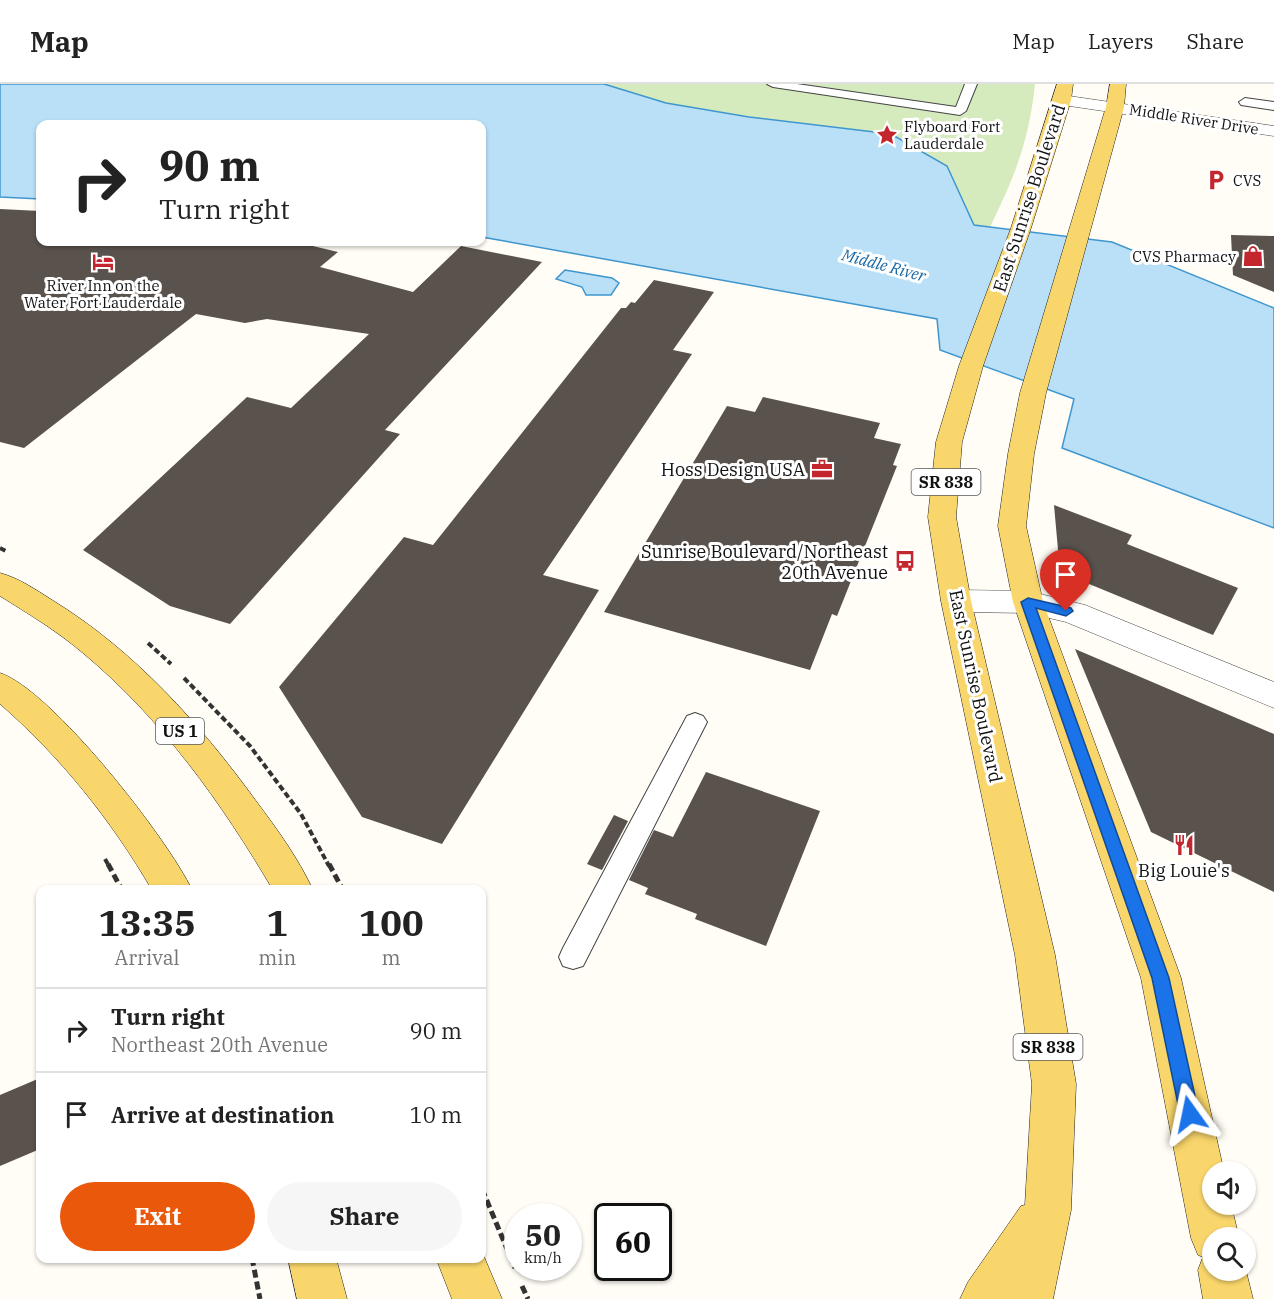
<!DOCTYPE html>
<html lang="en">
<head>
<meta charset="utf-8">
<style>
  body { margin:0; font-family:"IBM Plex Serif",serif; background:#f6f6f6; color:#222; height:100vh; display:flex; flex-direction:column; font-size:22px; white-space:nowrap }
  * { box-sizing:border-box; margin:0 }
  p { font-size:20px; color:#767676 }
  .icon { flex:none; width:33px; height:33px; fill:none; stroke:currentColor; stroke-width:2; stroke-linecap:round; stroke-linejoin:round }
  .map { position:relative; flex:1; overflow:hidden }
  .details { position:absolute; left:36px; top:801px; width:450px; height:378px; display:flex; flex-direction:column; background:#fff; border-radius:12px; box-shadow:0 2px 4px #0004 }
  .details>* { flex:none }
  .guide { position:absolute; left:36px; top:36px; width:450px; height:126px; border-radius:12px; box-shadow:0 2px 4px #0004; background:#fff; color:#222; overflow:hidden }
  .buttons { position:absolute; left:1202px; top:1077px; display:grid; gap:12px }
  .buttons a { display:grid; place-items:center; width:54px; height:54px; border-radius:50%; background:#fff; box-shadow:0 2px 4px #0004; font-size:30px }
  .speed { position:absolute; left:504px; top:1119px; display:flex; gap:12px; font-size:30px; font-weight:700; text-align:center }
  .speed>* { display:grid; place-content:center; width:78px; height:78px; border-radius:50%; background:#fff; box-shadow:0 2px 4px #0004; line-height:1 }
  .speed small { font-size:15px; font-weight:400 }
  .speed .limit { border:3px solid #111; border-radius:9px; background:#fff; color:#111 }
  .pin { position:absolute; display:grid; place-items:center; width:51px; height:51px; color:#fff; margin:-62px -26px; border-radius:50% 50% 50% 0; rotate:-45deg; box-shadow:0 0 6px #0007 }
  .pin .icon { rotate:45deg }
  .me { position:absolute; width:66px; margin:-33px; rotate:348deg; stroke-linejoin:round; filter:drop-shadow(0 0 4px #0008) }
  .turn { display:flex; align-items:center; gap:21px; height:126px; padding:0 24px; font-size:27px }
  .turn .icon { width:78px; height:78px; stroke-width:2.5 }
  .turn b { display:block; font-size:42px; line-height:51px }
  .eta { display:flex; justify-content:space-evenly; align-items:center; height:102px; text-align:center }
  .eta b { font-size:36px; font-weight:700; line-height:42px }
  .cta { display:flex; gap:12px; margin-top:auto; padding:12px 24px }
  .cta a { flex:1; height:69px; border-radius:36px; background:#ea580c; color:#fff; font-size:24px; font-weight:700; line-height:69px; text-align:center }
  .cta a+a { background:#f6f6f6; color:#222 }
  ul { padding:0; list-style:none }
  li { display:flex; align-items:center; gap:18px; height:84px; padding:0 24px; border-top:2px solid #e0e0e0 }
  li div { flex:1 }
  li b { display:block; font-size:22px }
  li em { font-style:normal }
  header { display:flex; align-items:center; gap:36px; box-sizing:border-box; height:84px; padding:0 30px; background:#fff; border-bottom:2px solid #e0e0e0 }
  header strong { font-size:28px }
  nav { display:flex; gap:33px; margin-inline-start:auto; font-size:21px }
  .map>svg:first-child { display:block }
</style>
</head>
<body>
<header>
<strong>Map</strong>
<nav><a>Map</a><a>Layers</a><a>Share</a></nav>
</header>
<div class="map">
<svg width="1274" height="1215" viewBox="0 0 1274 1215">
  <rect width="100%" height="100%" fill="#fffdf5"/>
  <!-- green -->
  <path fill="#d5ebbd" d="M469,0H1035C1029,57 1015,92 990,143L974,141L947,82L749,33L666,19Z"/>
  <!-- water -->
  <path fill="#b9e0f7" stroke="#3f96cf" stroke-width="1.5" d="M0,0H604L666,19L749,33L891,50L947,82L974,141L1112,158L1274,224V444L1062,364L1074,315L940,266L937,235L482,153V40H40V115L0,113Z
    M565,186L612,194L619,199L611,211H586L582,203L556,195Z"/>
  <!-- building -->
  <path fill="#5a524d" d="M0,125L40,127V158H296L338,168L320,183L413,208L461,162L542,178L385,346L400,350L230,540L170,522L83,466L247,313L291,324L369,250L267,235L245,239L196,230L24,364L0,358Z
    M1231,151L1274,152V208L1233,191Z
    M654,196L714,208L673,266L692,270L543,491L599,506L442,760L362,733L279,603L404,453L433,461L621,224H626L631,218L635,219Z
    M763,313L880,339L874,354L901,360L893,381L897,382L837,532L832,530L810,586L604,528L727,322L755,328Z
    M1054,421L1132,451L1127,460L1238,504L1213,551L1060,488Z
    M1075,565L1274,650V808L1151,748Z
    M706,688L820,727L766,862L695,835L697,830L645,810L648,804L629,796L654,746L673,753Z
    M614,731L628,737L602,786L587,780Z
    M40,994V1036L37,1037L40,1065L0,1082V1011Z"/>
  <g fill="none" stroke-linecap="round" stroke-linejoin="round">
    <defs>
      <path id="service" d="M767,0H797L956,23L965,0H977L966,27L960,31L773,3Z
        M1245,14L1274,18V26L1241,21L1239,18Z
        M695,629L703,632L707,638L583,882L573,885L563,882L559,873L563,864L687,632Z"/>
      <path id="minor" d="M1062,11L1274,42V52L1056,20L1053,16L1056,12Z
        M956,506L1028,507L1085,521L1274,598V624L1066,538L1028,529L956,528L945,524L941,517L945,510Z"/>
      <path id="primary" d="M1057,0H1073L1071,16L1031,144L983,282L962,358L956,433L971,517L1055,871L1076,1000L1071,1126L1053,1215H960L968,1198L1021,1122L1025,1121L1032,1000L1015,871L941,517L928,433L936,358L959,282L1011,144Z
        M1110,0H1126L1124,23L1046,309L1034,370L1026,442L1043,518L1181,894L1224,1088H1212V1120H1231L1239,1154H1212V1186H1245V1183L1253,1215H1203L1198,1186L1203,1173L1198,1171L1191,1154L1141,894L1013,518L998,442L1008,370L1020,309L1106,23Z
        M0,489C19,494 36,506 52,516C135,567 200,640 256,717C277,745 298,774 313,806H273C222,719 161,634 83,569C57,547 29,530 0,512Z
        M0,589C51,605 168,755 192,806H152C112,737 60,672 0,620Z
        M482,1168L502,1215H452L436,1174H482Z
        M288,1174H336L347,1215H297Z"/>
    </defs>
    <!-- service casing -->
    <use href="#service" stroke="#444" stroke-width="2"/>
    <!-- minor casing -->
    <use href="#minor" stroke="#444" stroke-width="1"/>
    <!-- primary casing -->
    <use href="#primary" stroke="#222" stroke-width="1"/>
    <!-- path-far1 -->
    <path stroke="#333" stroke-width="4" stroke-dasharray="6 3" stroke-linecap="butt" d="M0,464L8,468
      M148,559L171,580
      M184,594L250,662L301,730L329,782
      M105,775L109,782"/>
    <!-- path -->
    <path stroke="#333" stroke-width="5" stroke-dasharray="8 4" stroke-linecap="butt" d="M108,780L122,806
      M329,780L343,806
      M482,1105L515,1184
      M252,1174L260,1215
      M522,1202L528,1215"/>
    <!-- service -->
    <use href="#service" fill="#fff" fill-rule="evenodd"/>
    <!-- minor -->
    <use href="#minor" fill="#fff" fill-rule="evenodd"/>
    <!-- primary -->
    <use href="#primary" fill="#f9d66b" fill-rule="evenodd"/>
  </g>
  <!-- route -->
  <path fill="#1a73e8" stroke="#114b97" stroke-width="1.5" d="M1028,514L1071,524L1073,527L1066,532L1036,524L1169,894L1199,1030L1196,1037L1190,1039L1183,1037L1180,1030L1152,894L1021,518Z"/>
  <!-- icons -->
  <defs>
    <symbol id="sight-bare" viewBox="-9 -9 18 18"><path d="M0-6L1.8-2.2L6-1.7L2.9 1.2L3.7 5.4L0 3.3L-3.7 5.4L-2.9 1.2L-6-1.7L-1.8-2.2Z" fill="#c4262e" stroke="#fff" stroke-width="2.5" paint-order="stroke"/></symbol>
    <symbol id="parking-bare" viewBox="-9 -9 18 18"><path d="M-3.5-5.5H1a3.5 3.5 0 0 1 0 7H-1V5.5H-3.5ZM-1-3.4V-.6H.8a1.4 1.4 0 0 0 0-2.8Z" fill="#c4262e" stroke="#fff" stroke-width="2.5" paint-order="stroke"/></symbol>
    <symbol id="shop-bare" viewBox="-9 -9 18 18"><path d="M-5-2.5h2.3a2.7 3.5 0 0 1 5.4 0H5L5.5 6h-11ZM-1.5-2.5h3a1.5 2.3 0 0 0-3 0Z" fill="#c4262e" stroke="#fff" stroke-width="2.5" paint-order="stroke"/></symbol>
    <symbol id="hotel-bare" viewBox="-9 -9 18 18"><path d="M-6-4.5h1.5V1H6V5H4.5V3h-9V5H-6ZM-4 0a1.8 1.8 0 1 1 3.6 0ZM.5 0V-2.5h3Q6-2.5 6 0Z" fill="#c4262e" stroke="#fff" stroke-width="2.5" paint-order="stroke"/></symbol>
    <symbol id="office-bare" viewBox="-9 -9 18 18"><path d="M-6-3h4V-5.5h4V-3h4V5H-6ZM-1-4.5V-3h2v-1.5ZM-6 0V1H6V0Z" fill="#c4262e" stroke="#fff" stroke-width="2.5" paint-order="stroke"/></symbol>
    <symbol id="bus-bare" viewBox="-9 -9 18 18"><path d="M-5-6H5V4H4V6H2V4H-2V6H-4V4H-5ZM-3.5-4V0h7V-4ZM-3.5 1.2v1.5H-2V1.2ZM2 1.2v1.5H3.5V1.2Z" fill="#c4262e" stroke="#fff" stroke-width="2.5" paint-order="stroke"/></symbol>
    <symbol id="restaurant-bare" viewBox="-9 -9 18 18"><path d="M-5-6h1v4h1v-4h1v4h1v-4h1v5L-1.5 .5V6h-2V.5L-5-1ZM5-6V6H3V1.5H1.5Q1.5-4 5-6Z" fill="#c4262e" stroke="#fff" stroke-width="2.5" paint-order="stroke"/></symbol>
  </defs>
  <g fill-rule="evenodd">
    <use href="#sight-bare" x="872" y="36" width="30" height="30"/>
    <use href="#parking-bare" x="1201" y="81" width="30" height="30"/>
    <use href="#shop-bare" x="1238" y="157" width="30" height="30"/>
    <use href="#hotel-bare" x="88" y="163" width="30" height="30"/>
    <use href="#office-bare" x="807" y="370" width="30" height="30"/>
    <use href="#bus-bare" x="890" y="462" width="30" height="30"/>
    <use href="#restaurant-bare" x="1169" y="746" width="30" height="30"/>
  </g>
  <g text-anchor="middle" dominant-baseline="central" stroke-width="6" stroke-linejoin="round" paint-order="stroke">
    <!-- far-street labels -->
    <g font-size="15" fill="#111" stroke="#fff">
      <text transform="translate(1194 35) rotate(9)">Middle River Drive</text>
    </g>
    <!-- far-poi labels -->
    <g font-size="15" fill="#111" stroke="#fff" text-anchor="start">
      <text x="904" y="42">Flyboard Fort<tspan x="904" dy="17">Lauderdale</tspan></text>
      <text x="1233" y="96">CVS</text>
      <text x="1236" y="172" text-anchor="end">CVS Pharmacy</text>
      <text x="103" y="201" text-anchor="middle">River Inn on the<tspan x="103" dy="17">Water Fort Lauderdale</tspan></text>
    </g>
    <!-- far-water labels -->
    <g font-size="16" font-style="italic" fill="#1768a6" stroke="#fff">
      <text transform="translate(884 181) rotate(15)">Middle River</text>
    </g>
    <!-- shield labels -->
    <g fill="#fff" stroke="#585858" stroke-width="1.5">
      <rect x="911.5" y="385" width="69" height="26" rx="4.5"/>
      <rect x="156" y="634" width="48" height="26" rx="4.5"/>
      <rect x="1013.5" y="950" width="69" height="26" rx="4.5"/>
    </g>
    <g font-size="16" font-weight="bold" fill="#111">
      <text x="946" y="398">SR 838</text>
      <text x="180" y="647">US 1</text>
      <text x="1048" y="963">SR 838</text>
    </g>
    <!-- street labels -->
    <g font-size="18" fill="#111" stroke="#fff">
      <text transform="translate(1029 114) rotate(-72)">East Sunrise Boulevard</text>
      <text transform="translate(976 602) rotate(78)">East Sunrise Boulevard</text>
    </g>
    <!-- poi labels -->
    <g font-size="18" fill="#111" stroke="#fff" text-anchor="end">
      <text x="805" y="385">Hoss Design USA</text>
      <text x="888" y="467">Sunrise Boulevard/Northeast<tspan x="888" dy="21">20th Avenue</tspan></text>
      <text x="1184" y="786" text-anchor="middle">Big Louie's</text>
    </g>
  </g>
</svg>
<div class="buttons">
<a><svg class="icon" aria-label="sound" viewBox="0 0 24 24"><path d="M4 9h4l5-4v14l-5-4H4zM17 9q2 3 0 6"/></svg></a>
<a><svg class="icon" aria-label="search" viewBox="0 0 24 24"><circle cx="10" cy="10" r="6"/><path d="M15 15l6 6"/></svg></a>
</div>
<div class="speed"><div>50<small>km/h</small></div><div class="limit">60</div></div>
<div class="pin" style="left:1066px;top:527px;background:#d93025"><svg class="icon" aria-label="arrive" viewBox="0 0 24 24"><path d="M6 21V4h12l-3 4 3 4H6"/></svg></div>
<svg class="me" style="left:1190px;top:1030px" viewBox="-20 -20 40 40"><path d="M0-17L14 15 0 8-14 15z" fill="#1a73e8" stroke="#fff" stroke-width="4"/></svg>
<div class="guide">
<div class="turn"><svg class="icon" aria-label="right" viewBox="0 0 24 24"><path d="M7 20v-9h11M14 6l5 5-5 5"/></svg><div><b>90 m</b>Turn right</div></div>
</div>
<section class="details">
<div class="eta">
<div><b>13:35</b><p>Arrival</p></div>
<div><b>1</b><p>min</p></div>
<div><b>100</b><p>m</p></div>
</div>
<ul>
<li><svg class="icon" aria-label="right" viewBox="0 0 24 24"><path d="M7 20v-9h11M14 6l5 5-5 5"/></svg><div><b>Turn right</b><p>Northeast 20th Avenue</p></div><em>90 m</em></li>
<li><svg class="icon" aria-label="arrive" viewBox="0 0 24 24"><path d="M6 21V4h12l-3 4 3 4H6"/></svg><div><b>Arrive at destination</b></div><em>10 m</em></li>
</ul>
<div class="cta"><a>Exit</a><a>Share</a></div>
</section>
</div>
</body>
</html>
